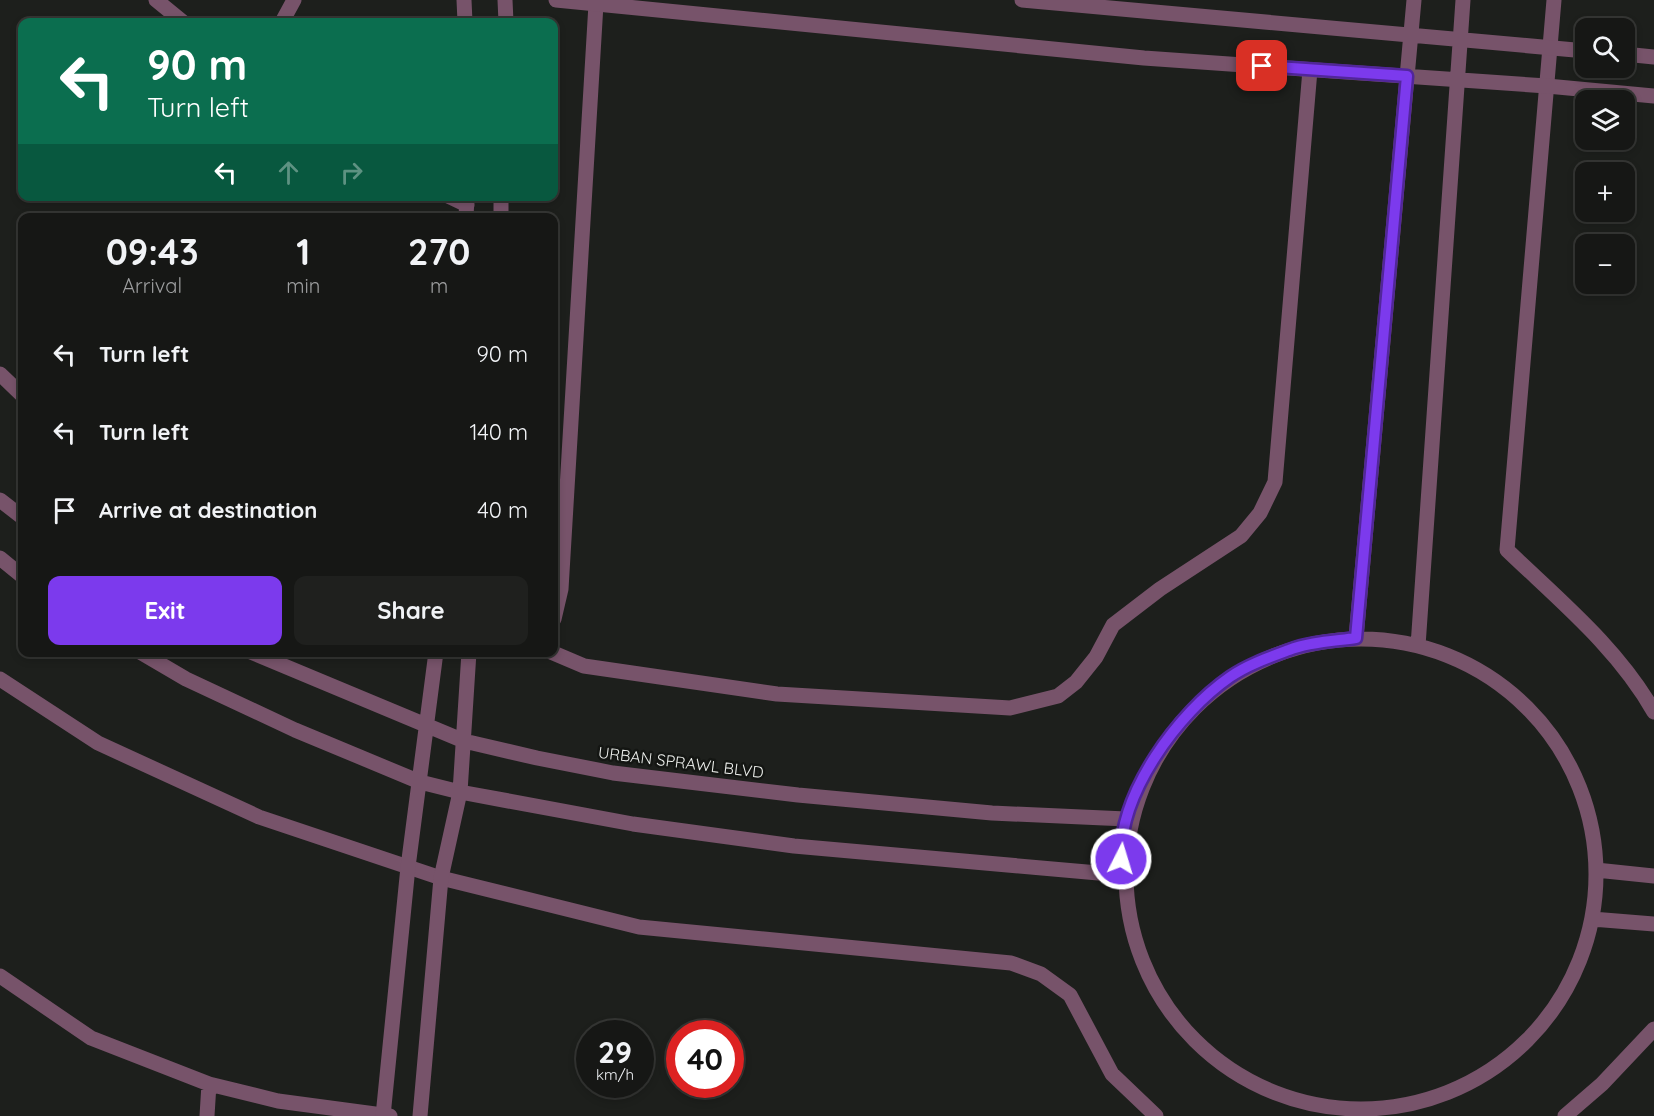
<!DOCTYPE html>
<html lang="en">
<head>
<meta charset="utf-8">
<style>
  body { margin:0; font-family:Quicksand,sans-serif; background:#1f201e; color:#f1f3f6; height:100vh; display:flex; flex-direction:column; font-size:22px; white-space:nowrap }
  * { box-sizing:border-box; margin:0 }
  p { font-size:20px; color:#9e9fa0 }
  .icon { flex:none; width:33px; height:33px; fill:none; stroke:currentColor; stroke-width:2; stroke-linecap:round; stroke-linejoin:round }
  .map { position:relative; flex:1; overflow:hidden }
  .sheet { position:absolute; left:18px; top:213px; width:540px; height:444px; display:flex; flex-direction:column; background:#161715; border-radius:12px; box-shadow:0 3px 9px #0003,0 0 0 2px #353634 }
  .sheet>* { flex:none }
  .top-card { position:absolute; left:18px; top:18px; width:540px; height:183px; border-radius:12px; box-shadow:0 3px 9px #0003,0 0 0 2px #353634; background:#0b6e4f; color:#fff; overflow:hidden }
  .tools { position:absolute; left:1575px; top:18px; display:grid; gap:12px }
  .tools a { display:grid; place-items:center; width:60px; height:60px; border-radius:12px; background:#161715; box-shadow:0 3px 9px #0003,0 0 0 2px #353634; font-size:30px }
  .speed { position:absolute; left:576px; top:1020px; display:flex; gap:12px; font-size:30px; font-weight:700; text-align:center }
  .speed>* { display:grid; place-content:center; width:78px; height:78px; border-radius:50%; background:#161715; box-shadow:0 3px 9px #0003,0 0 0 2px #353634; line-height:1 }
  .speed small { font-size:15px; font-weight:400 }
  .speed .limit { border:9px solid #d22; background:#fff; color:#111 }
  .pin { position:absolute; display:grid; place-items:center; width:51px; height:51px; color:#fff; margin:-26px; border-radius:12px; box-shadow:0 3px 9px #0006 }
  .me { position:absolute; width:66px; margin:-33px; rotate:5deg; stroke-linejoin:round; filter:drop-shadow(0 0 4px #0008) }
  .turn { display:flex; align-items:center; gap:21px; height:126px; padding:0 30px; font-size:27px }
  .turn .icon { width:78px; height:78px; stroke-width:2.5 }
  .turn b { display:block; font-size:42px; line-height:51px }
  .lanes { display:flex; align-items:center; height:57px; padding:0 30px; background:#0003; justify-content:center; gap:30px; direction:ltr }
  .lanes .off { opacity:.35 }
  .eta { display:flex; justify-content:space-evenly; align-items:center; height:102px; text-align:center }
  .eta b { font-size:36px; font-weight:800; line-height:42px }
  .cta { display:flex; gap:12px; margin-top:auto; padding:12px 30px }
  .cta a { flex:1; height:69px; border-radius:12px; background:#7c3aed; color:#fff; font-size:24px; font-weight:800; line-height:69px; text-align:center }
  .cta a+a { background:#1f201e; color:#f1f3f6 }
  ul { padding:0; list-style:none }
  li { display:flex; align-items:center; gap:18px; height:78px; padding:0 30px }
  li div { flex:1 }
  li b { display:block; font-size:22px }
  li em { font-style:normal }
  .map>svg:first-child { display:block }
</style>
</head>
<body>
<div class="map">
<svg width="1654" height="1116" viewBox="0 0 1654 1116">
  <rect width="100%" height="100%" fill="#1d1f1c"/>
  <g fill="none" stroke-linecap="round" stroke-linejoin="round">
    <!-- minor -->
    <path stroke="#77536a" stroke-width="15" d="M156,0L183,22
      M1554,0L1507,550C1559,600 1618,648 1654,712
      M282,22L294,0
      M448,196L467,205
      M0,374L22,395
      M554,619L561,589L596,4
      M551,652L584,666L777,694L1010,708L1058,696L1076,682L1096,657L1113,625L1160,589L1241,536L1260,513L1275,482L1310,70
      M0,679L98,743L259,817L441,878L639,927L1011,963L1041,974L1070,995L1112,1074L1156,1116
      M0,976L91,1038L209,1084L278,1101L390,1116
      M207,1116L209,1084
      M1565,1116L1602,1084L1654,1029"/>
    <!-- tertiary -->
    <path stroke="#77536a" stroke-width="15" d="M464,0L465,22
      M505,0L506,22
      M556,0L1144,58L1547,86L1654,96
      M1022,0L1586,51
      M1624,54L1654,57
      M466,218L467,196
      M501,218V196
      M0,500L22,517
      M0,558L22,576
      M1356,638L1414,0
      M1126 874a235 235 0 1 1 470 0a235 235 0 1 1-470 0Z
      M1418,646L1463,0
      M140,652L186,679L295,730L420,782L460,792L633,824L794,846L1121,875
      M251,652L464,741L537,758L613,773L798,795L992,813L1126,819
      M1596,870L1654,876
      M1592,919L1654,924
      M383,1116L408,867L436,652
      M420,1116L441,878L460,792L469,652"/>
  </g>
  <g fill="none" stroke-linecap="round" stroke-linejoin="round">
    <defs>
      <path id="route" d="M1121,859C1119,793 1178,713 1230,677C1247,665 1270,657 1289,650C1309,642 1335,641 1356,638L1407,76L1262,66"/>
    </defs>
    <!-- route casing -->
    <use href="#route" stroke="#51269a" stroke-width="15"/>
    <!-- route -->
    <use href="#route" stroke="#7c3aed" stroke-width="10"/>
  </g>
  <g text-anchor="middle" dominant-baseline="central" stroke-width="5" stroke-linejoin="round" paint-order="stroke">
    <!-- street labels -->
    <g font-size="16" fill="#eef0ed" stroke="#141613">
      <text transform="translate(681 762) rotate(7)">URBAN SPRAWL BLVD</text>
    </g>
  </g>
</svg>
<div class="tools">
<a><svg class="icon" aria-label="search" viewBox="0 0 24 24"><circle cx="10" cy="10" r="6"/><path d="M15 15l6 6"/></svg></a>
<a><svg class="icon" aria-label="layers" viewBox="0 0 24 24"><path d="M12 4l9 5-9 5-9-5zM3 14l9 5 9-5"/></svg></a>
<a>+</a>
<a>−</a>
</div>
<div class="speed"><div>29<small>km/h</small></div><div class="limit">40</div></div>
<div class="pin" style="left:1262px;top:66px;background:#d93025"><svg class="icon" aria-label="arrive" viewBox="0 0 24 24"><path d="M6 21V4h12l-3 4 3 4H6"/></svg></div>
<svg class="me" style="left:1121px;top:859px" viewBox="-20 -20 40 40"><circle r="17" fill="#7c3aed" stroke="#fff" stroke-width="3"/><path d="M0-11L8 9 0 5-8 9z" fill="#fff"/></svg>
<div class="top-card">
<div class="turn"><svg class="icon" aria-label="left" viewBox="0 0 24 24"><path d="M17 20v-9H6M10 6l-5 5 5 5"/></svg><div><b>90 m</b>Turn left</div></div>
<div class="lanes"><svg class="icon" aria-label="left" viewBox="0 0 24 24"><path d="M17 20v-9H6M10 6l-5 5 5 5"/></svg><svg class="icon off" aria-label="ahead" viewBox="0 0 24 24"><path d="M12 20V5M6 11l6-6 6 6"/></svg><svg class="icon off" aria-label="right" viewBox="0 0 24 24"><path d="M7 20v-9h11M14 6l5 5-5 5"/></svg></div>
</div>
<section class="sheet">
<div class="eta">
<div><b>09:43</b><p>Arrival</p></div>
<div><b>1</b><p>min</p></div>
<div><b>270</b><p>m</p></div>
</div>
<ul>
<li><svg class="icon" aria-label="left" viewBox="0 0 24 24"><path d="M17 20v-9H6M10 6l-5 5 5 5"/></svg><div><b>Turn left</b></div><em>90 m</em></li>
<li><svg class="icon" aria-label="left" viewBox="0 0 24 24"><path d="M17 20v-9H6M10 6l-5 5 5 5"/></svg><div><b>Turn left</b></div><em>140 m</em></li>
<li><svg class="icon" aria-label="arrive" viewBox="0 0 24 24"><path d="M6 21V4h12l-3 4 3 4H6"/></svg><div><b>Arrive at destination</b></div><em>40 m</em></li>
</ul>
<div class="cta"><a>Exit</a><a>Share</a></div>
</section>
</div>
</body>
</html>
